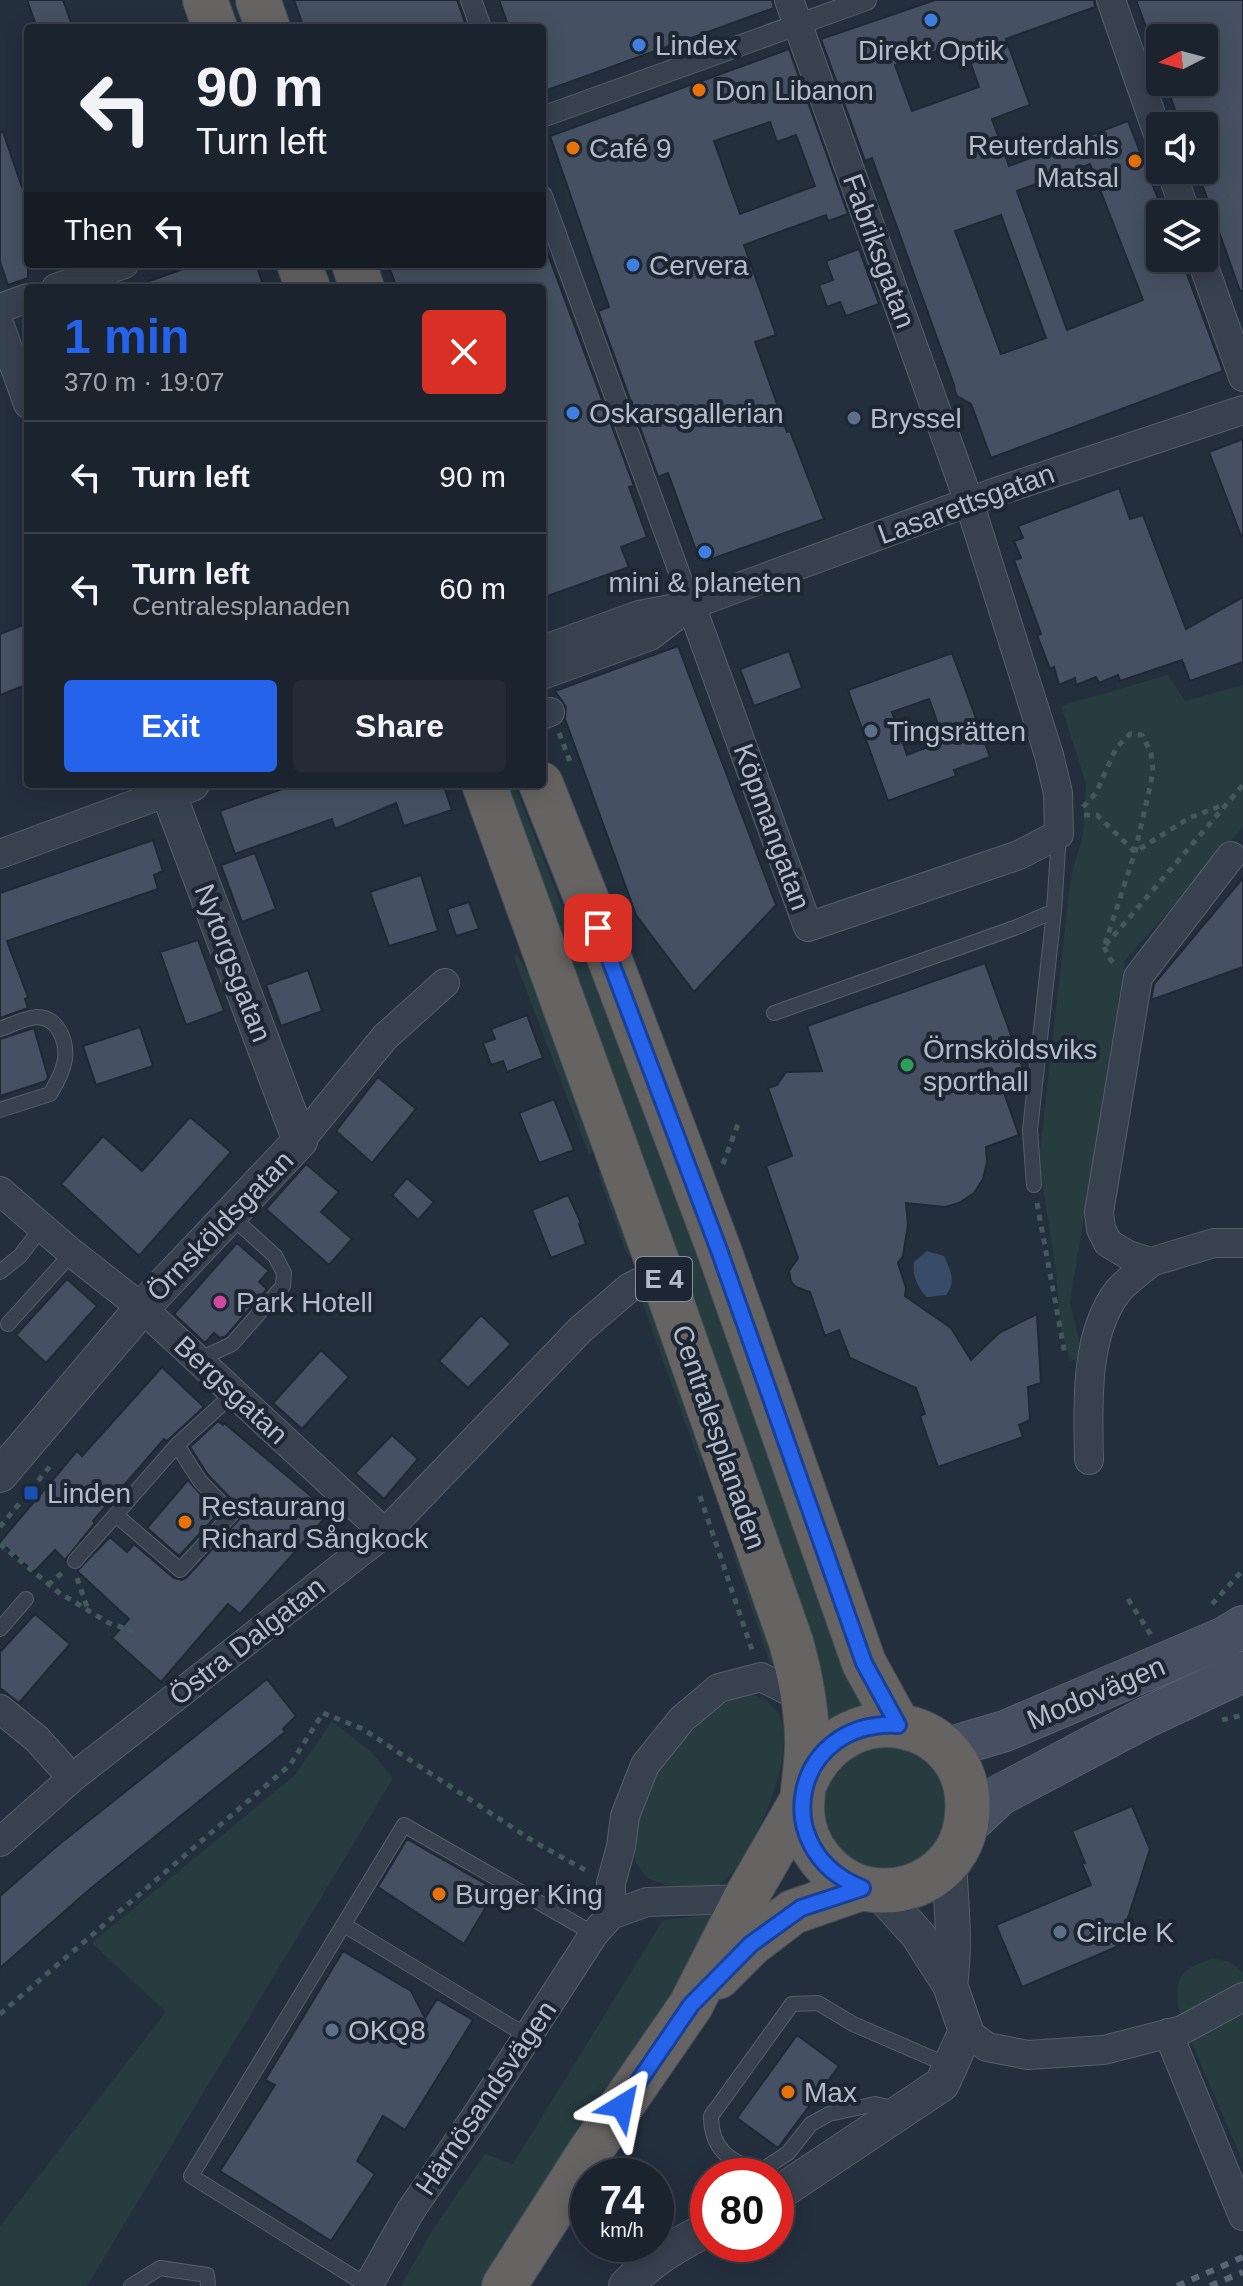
<!DOCTYPE html>
<html lang="en">
<head>
<meta charset="utf-8">
<style>
  body { margin:0; font-family:Helvetica,sans-serif; background:#242b36; color:#f1f3f6; height:100vh; display:flex; flex-direction:column; font-size:30px; white-space:nowrap }
  * { box-sizing:border-box; margin:0 }
  p { font-size:26px; color:#a0a4aa }
  .icon { flex:none; width:44px; height:44px; fill:none; stroke:currentColor; stroke-width:2; stroke-linecap:round; stroke-linejoin:round }
  .map { position:relative; flex:1; overflow:hidden }
  .side { position:absolute; left:24px; top:284px; width:522px; height:504px; display:flex; flex-direction:column; background:#1b232e; border-radius:8px; box-shadow:0 4px 20px #0003,0 0 0 2px #39404a }
  .side>* { flex:none }
  .hud { position:absolute; left:24px; top:24px; width:522px; height:244px; border-radius:8px; box-shadow:0 4px 20px #0003,0 0 0 2px #39404a; background:#1b232e; color:#f1f3f6; overflow:hidden }
  .needle { width:52px; rotate:264deg }
  .fabs { position:absolute; left:1146px; top:24px; display:grid; gap:16px }
  .fabs a { display:grid; place-items:center; width:72px; height:72px; border-radius:8px; background:#1b232e; box-shadow:0 4px 20px #0003,0 0 0 2px #39404a; font-size:40px }
  .speed { position:absolute; left:570px; top:2158px; display:flex; gap:16px; font-size:40px; font-weight:700; text-align:center }
  .speed>* { display:grid; place-content:center; width:104px; height:104px; border-radius:50%; background:#1b232e; box-shadow:0 4px 20px #0003,0 0 0 2px #39404a; line-height:1 }
  .speed small { font-size:20px; font-weight:400 }
  .speed .limit { border:12px solid #d22; background:#fff; color:#111 }
  .pin { position:absolute; display:grid; place-items:center; width:68px; height:68px; color:#fff; margin:-34px; border-radius:16px; box-shadow:0 4px 12px #0006 }
  .me { position:absolute; width:88px; margin:-44px; rotate:35deg; stroke-linejoin:round; filter:drop-shadow(0 0 6px #0008) }
  .turn { display:flex; align-items:center; gap:28px; height:168px; padding:0 40px; font-size:36px }
  .turn .icon { width:104px; height:104px; stroke-width:2.5 }
  .turn b { display:block; font-size:56px; line-height:68px }
  .then { display:flex; align-items:center; height:76px; padding:0 40px; background:#0003; gap:16px; font-size:30px }
  .round { display:grid; place-items:center; flex:none; width:84px; height:84px; border-radius:8px; background:#242b36 }
  .overview { display:flex; align-items:center; justify-content:space-between; height:136px; padding:0 40px }
  h1 { font-size:48px; font-weight:700; line-height:60px; color:#2563eb }
  .button { display:flex; gap:16px; margin-top:auto; padding:16px 40px }
  .button a { flex:1; height:92px; border-radius:8px; background:#2563eb; color:#fff; font-size:32px; font-weight:700; line-height:92px; text-align:center }
  .button a+a { background:#242b36; color:#f1f3f6 }
  ul { padding:0; list-style:none }
  li { display:flex; align-items:center; gap:24px; height:112px; padding:0 40px; border-top:2px solid #39404a }
  li div { flex:1 }
  li b { display:block; font-size:30px }
  li em { font-style:normal }
  .map>svg:first-child { display:block }
</style>
</head>
<body>
<div class="map">
<svg width="1243" height="2286" viewBox="0 0 1243 2286">
  <rect width="100%" height="100%" fill="#242f3e"/>
  <!-- green -->
  <path fill="#263c3f" d="M1168,675L1185,701L1243,685V827L1125,960L1070,1303L1083,1357L1070,1361L1060,1325L1056,1272L1039,1160L1071,876L1083,835L1086,783L1061,706Z
    M500,784H514L572,932L604,987L878,1709L825,1729Z
    M516,953L547,1005L598,1146L589,1155L514,958Z
    M604,1165L635,1246L630,1257L625,1250L598,1173Z
    M640,1296L654,1299L695,1414L704,1475Z
    M731,1548L761,1596L780,1667L770,1663Z
    M744,1692C757,1696 768,1699 776,1710C801,1742 761,1829 743,1859C737,1870 726,1878 717,1887L679,1890L647,1878L635,1861L637,1810L655,1770L713,1710Z
    M332,1721L372,1753L393,1778L87,2286H0V2226L166,2012L92,1943L295,1775Z
    M824 1808a61 61 0 1 1 122 0a61 61 0 1 1-122 0Z
    M723,1914L489,2286H401L435,2226L485,2154L513,2164L663,1920Z
    M1213,1959L1228,1961L1243,1972V2162L1180,2016C1174,1981 1177,1968 1213,1959Z"/>
  <!-- water -->
  <path fill="#394c67" d="M927,1251L944,1256C950,1270 957,1281 946,1295L927,1297C917,1288 912,1274 914,1262Z"/>
  <!-- building -->
  <path fill="#455162" stroke="#1f2835" stroke-width="2" fill-rule="evenodd" d="M27,0H63L73,28H37Z
    M294,0H457L467,28H304Z
    M499,0H772L774,8L542,92V28H509Z
    M935,0H1094L1095,7L1006,39L1030,105L992,119L1009,166L1128,121L1160,204V258H1181L1223,371L991,458L971,404L957,396L955,391L954,385L872,158L865,161L821,39ZM963,42L979,87L912,111L895,65ZM1090,164L1143,300L1067,330L1017,191ZM1001,215L1046,338L1001,354L955,231Z
    M1136,0H1243V291H1240L1197,170H1204V126H1181L1165,82H1204V38H1150Z
    M789,49L848,214L828,221L826,215L744,245L776,335L755,342L787,432L790,431L824,519L706,561L698,556L668,473L658,477L598,311L609,307L550,136ZM770,122L777,142L796,135L815,186L740,214L714,141Z
    M0,132H3L22,187L28,185V278L8,285L0,262Z
    M545,246L634,486L629,487L647,537L621,547L629,567L542,598V288H397L388,264H542V247Z
    M859,249L879,304L846,316L840,302L827,307L819,285L833,280L826,261Z
    M197,264H256L264,288H138V285Z
    M1243,439V535L1241,536L1209,452Z
    M1119,488L1130,519L1143,515L1186,629L1243,597V662L1190,681L1182,660L1120,681L1118,675L1099,683L1096,677L1076,685L1075,678L1059,685L1054,667L1050,669L1037,635L1041,634L1014,560L1021,558L1014,541L1023,538L1018,526Z
    M28,623V684L0,695V634Z
    M678,646L776,905L694,992L636,915L565,719L566,707L555,691Z
    M789,651L802,688L754,706L740,669Z
    M952,653L990,757L954,770L956,776L888,801L848,690ZM929,699L944,741L907,755L892,712Z
    M296,784H443L452,810L404,826L396,803L335,829L332,819L235,854L220,811Z
    M153,840L163,871L154,875L158,889L7,941L28,997L25,999L28,1008L0,1018V893Z
    M255,853L276,909L242,922L221,865Z
    M421,875L438,931L389,946L370,892Z
    M1243,878V967L1151,1000L1154,984Z
    M469,902L479,929L456,936L447,909Z
    M198,940L224,1011L186,1025L160,952Z
    M985,963L1026,1077L1025,1086L1004,1093L1019,1135L986,1147L987,1162L983,1179L974,1193L959,1203L945,1207L906,1203L908,1225L903,1256L898,1263L906,1288L905,1296L951,1328L971,1360L999,1333L1037,1314L1041,1383L1028,1387L1030,1420L1019,1425L1023,1437L938,1467L920,1416L925,1414L916,1388L850,1358L839,1330L825,1336L810,1292L796,1287L791,1282L789,1271L798,1258L766,1166L792,1156L768,1088L777,1085L786,1072L822,1071L807,1026Z
    M308,970L322,1011L281,1026L266,985Z
    M527,1015L543,1058L507,1072L503,1061L491,1065L483,1043L495,1039L491,1029Z
    M140,1027L153,1066L96,1085L83,1046Z
    M34,1028L48,1077L46,1081L0,1096V1039Z
    M378,1077L416,1109L372,1163L336,1131Z
    M554,1099L574,1150L539,1163L519,1113Z
    M190,1117L231,1152L139,1256L61,1184L103,1136L142,1171Z
    M306,1164L339,1192L321,1212L352,1239L329,1265L266,1209Z
    M407,1178L434,1202L418,1220L392,1195Z
    M568,1195L581,1223L579,1224L586,1244L551,1258L532,1210Z
    M237,1243L269,1271L259,1282L267,1289L226,1336L220,1338L214,1333L205,1343L174,1314Z
    M67,1279L97,1306L46,1363L16,1335Z
    M481,1315L511,1344L468,1388L439,1361Z
    M321,1350L349,1377L302,1429L273,1403Z
    M162,1367L204,1407L167,1441L164,1439L93,1521L95,1523L65,1560L55,1550L34,1572L0,1542L77,1451L82,1456Z
    M218,1421L223,1425L224,1423L330,1512L240,1614L228,1604L161,1682L112,1638L129,1619L77,1571L110,1537L127,1552L134,1544L174,1578L182,1580L187,1577L242,1516L240,1508L208,1475L190,1447Z
    M392,1435L418,1459L384,1499L355,1473Z
    M188,1480L218,1514L179,1556L147,1528Z
    M35,1614L70,1644L19,1703L0,1688V1652Z
    M267,1679L296,1716L283,1729L285,1732L90,1889L0,1968V1896L57,1846Z
    M1132,1806L1150,1849L1119,1946L1022,1987L996,1925L1091,1885L1082,1864L1085,1863L1072,1831Z
    M407,1839L496,1890L464,1944L378,1887Z
    M343,1951L411,1991L425,2018L437,1999L473,2020L405,2130L383,2116L357,2161L375,2174L331,2241L220,2171L275,2085L265,2080Z
    M797,2035L839,2066L778,2148L737,2118Z"/>
  <g fill="none" stroke-linecap="round" stroke-linejoin="round">
    <defs>
      <path id="service" d="M774,1013L1017,927L1054,911
        M0,1029C11,1025 25,1018 37,1017C58,1017 67,1041 65,1059C63,1072 57,1083 50,1094L0,1110
        M1034,1185L1030,1130L1054,911L1059,834
        M0,1272L20,1256L42,1227
        M8,1324L72,1253
        M198,1360L232,1344L283,1286L284,1273L275,1256L231,1216
        M116,1515L180,1570L232,1514L200,1481L177,1445
        M75,1561L177,1445L234,1393
        M0,1629L26,1599
        M344,1925L529,2037
        M897,2109L875,2104L829,2114L811,2124L788,2153L759,2172C730,2161 711,2150 711,2116L792,2004L818,2003L853,2024L950,2066
        M131,2286L160,2268L207,2275L208,2286
        M368,2286L191,2176L404,1825L594,1934"/>
      <path id="pedestrian" d="M471,0L481,28
        M542,117L866,0
        M542,196L691,605"/>
      <path id="minor" d="M1111,0L1160,140
        M1171,170L1186,214
        M1201,258L1243,377
        M56,288L124,264
        M0,308L28,298
        M0,326L28,404
        M691,605L808,927L1019,855L1059,834L1058,793L1049,755L969,502L789,0
        M542,650L639,615L691,605L996,492L1243,410
        M542,675L650,636L684,610
        M542,715L550,712
        M0,854L168,792L165,784
        M1231,856L1138,977L1099,1212L1101,1229L1108,1243L1128,1255L1151,1262L1214,1243H1243
        M300,1141L385,1037L445,983
        M0,1191L72,1253L142,1308L385,1533
        M1089,1460C1088,1406 1084,1335 1118,1291C1127,1280 1141,1271 1151,1262
        M0,1709L37,1739L72,1778
        M0,1842L72,1778L385,1533L581,1329L630,1287L661,1272
        M611,1915V1883L621,1847L625,1816L645,1765L682,1719L719,1688L761,1677L805,1699
        M966,2031L987,2047L1028,2055L1104,2050L1182,2030L1243,1997
        M1168,2033L1243,2216
        M368,2286L411,2210L476,2116L594,1934L611,1915L647,1902L745,1899"/>
      <path id="tertiary" d="M0,1475L142,1308L300,1141L168,792L192,784
        M949,1861C951,1903 956,1943 950,1985
        M776,2195L942,2084L966,2031L950,1985L918,1935L877,1890
        M626,2286C649,2261 678,2244 708,2229"/>
      <path id="secondary" d="M944,1749L1005,1731L1225,1637L1243,1626
        M966,1827L1000,1795L1147,1717L1243,1672"/>
      <path id="trunk" d="M205,0L215,28
        M258,0L268,28
        M299,264L308,288
        M354,264L362,288
        M484,784L661,1272L791,1642C800,1674 806,1704 807,1737C808,1762 802,1786 802,1810C803,1847 831,1881 867,1889C889,1893 912,1889 931,1877C952,1863 965,1841 967,1816C977,1719 847,1688 806,1781
        M541,784L598,928L719,1250L864,1663L898,1725
        M718,1977L751,1944L793,1912L862,1888
        M504,2286L589,2153L691,2005L745,1899L802,1800"/>
    </defs>
    <!-- service casing -->
    <use href="#service" stroke="#565f6c" stroke-width="16"/>
    <!-- pedestrian casing -->
    <use href="#pedestrian" stroke="#565f6c" stroke-width="22"/>
    <!-- minor casing -->
    <use href="#minor" stroke="#565f6c" stroke-width="30"/>
    <!-- tertiary casing -->
    <use href="#tertiary" stroke="#565f6c" stroke-width="36"/>
    <!-- secondary casing -->
    <use href="#secondary" stroke="#565f6c" stroke-width="42"/>
    <!-- trunk casing -->
    <use href="#trunk" stroke="#434c59" stroke-width="46"/>
    <!-- path -->
    <path stroke="#44595c" stroke-width="5" stroke-dasharray="6 6" stroke-linecap="butt" d="M559,733L571,764
      M1083,807L1096,793L1116,748L1130,734L1142,735L1151,753L1153,771L1150,787L1135,852L1104,947L1243,785
      M1084,815H1097L1135,852L1189,818L1223,805
      M1104,947L1110,959L1116,965
      M723,1164L738,1124
      M1037,1203L1065,1355
      M700,1496L753,1653
      M0,1527L51,1465
      M0,1544L58,1592L109,1623L138,1633
      M77,1578L87,1607
      M48,1585L63,1572
      M1128,1599L1151,1635
      M1212,1604L1243,1570
      M1222,1720L1243,1715
      M0,2014L290,1765L323,1713L363,1729L536,1843L589,1872"/>
    <!-- service -->
    <use href="#service" stroke="#38414e" stroke-width="14"/>
    <!-- pedestrian -->
    <use href="#pedestrian" stroke="#38414e" stroke-width="20"/>
    <!-- minor -->
    <use href="#minor" stroke="#38414e" stroke-width="28"/>
    <!-- tertiary -->
    <use href="#tertiary" stroke="#38414e" stroke-width="34"/>
    <!-- secondary -->
    <use href="#secondary" stroke="#465061" stroke-width="40"/>
    <!-- trunk -->
    <use href="#trunk" stroke="#656462" stroke-width="44"/>
    <!-- rail -->
    <path stroke="#5a6575" stroke-width="6" stroke-dasharray="8 8" stroke-linecap="butt" d="M1177,2286L1243,2257
      M1210,2286L1243,2272"/>
  </g>
  <g fill="none" stroke-linecap="round" stroke-linejoin="round">
    <defs>
      <path id="route" d="M598,928L719,1250L864,1663L898,1725C793,1719 765,1850 862,1888L801,1908L751,1944L691,2005L622,2106"/>
    </defs>
    <!-- route casing -->
    <use href="#route" stroke="#184099" stroke-width="20"/>
    <!-- route -->
    <use href="#route" stroke="#2563eb" stroke-width="14"/>
  </g>
  <!-- markers -->
  <g fill="#3f7fe0" stroke="#1d2633" stroke-width="3">
    <circle cx="931" cy="20" r="8"/>
    <circle cx="639" cy="45" r="8"/>
    <circle cx="633" cy="265" r="8"/>
    <circle cx="573" cy="413" r="8"/>
    <circle cx="705" cy="552" r="8"/>
  </g>
  <g fill="#e8710a" stroke="#1d2633" stroke-width="3">
    <circle cx="699" cy="90" r="8"/>
    <circle cx="573" cy="148" r="8"/>
    <circle cx="1135" cy="161" r="8"/>
    <circle cx="185" cy="1522" r="8"/>
    <circle cx="439" cy="1894" r="8"/>
    <circle cx="788" cy="2092" r="8"/>
  </g>
  <g fill="#5c6f8a" stroke="#1d2633" stroke-width="3">
    <circle cx="854" cy="418" r="8"/>
    <circle cx="871" cy="731" r="8"/>
    <circle cx="1060" cy="1932" r="8"/>
    <circle cx="332" cy="2030" r="8"/>
  </g>
  <circle fill="#2e9e5b" stroke="#1d2633" stroke-width="3" cx="907" cy="1065" r="8"/>
  <circle fill="#d1479c" stroke="#1d2633" stroke-width="3" cx="220" cy="1302" r="8"/>
  <rect fill="#1a4fb4" stroke="#1d2633" stroke-width="3" x="23" y="1485" width="16" height="16" rx="4"/>
  <g text-anchor="middle" dominant-baseline="central" stroke-width="8" stroke-linejoin="round" paint-order="stroke">
    <!-- shield labels -->
    <rect fill="#1d2633" stroke="#878f9c" stroke-width="2" x="636" y="1257" width="56" height="44" rx="6"/>
    <g font-size="26" font-weight="bold" fill="#b4bcc9">
      <text x="664" y="1279">E 4</text>
    </g>
    <!-- poi labels -->
    <g font-size="28" fill="#b4bcc9" stroke="#1d2633" text-anchor="start">
      <text x="655" y="45">Lindex</text>
      <text x="931" y="50" text-anchor="middle">Direkt Optik</text>
      <text x="715" y="90">Don Libanon</text>
      <text x="1119" y="145" text-anchor="end">Reuterdahls<tspan x="1119" dy="32">Matsal</tspan></text>
      <text x="589" y="148">Café 9</text>
      <text x="649" y="265">Cervera</text>
      <text x="589" y="413">Oskarsgallerian</text>
      <text x="870" y="418">Bryssel</text>
      <text x="705" y="582" text-anchor="middle">mini &amp; planeten</text>
      <text x="887" y="731">Tingsrätten</text>
      <text x="923" y="1049">Örnsköldsviks<tspan x="923" dy="32">sporthall</tspan></text>
      <text x="236" y="1302">Park Hotell</text>
      <text x="47" y="1493">Linden</text>
      <text x="201" y="1506">Restaurang<tspan x="201" dy="32">Richard Sångkock</tspan></text>
      <text x="455" y="1894">Burger King</text>
      <text x="1076" y="1932">Circle K</text>
      <text x="348" y="2030">OKQ8</text>
      <text x="804" y="2092">Max</text>
    </g>
    <!-- street labels -->
    <g font-size="28" fill="#b4bcc9" stroke="#1d2633">
      <text transform="translate(879 251) rotate(70)">Fabriksgatan</text>
      <text transform="translate(966 504) rotate(-20)">Lasarettsgatan</text>
      <text transform="translate(772 827) rotate(70)">Köpmangatan</text>
      <text transform="translate(233 963) rotate(69)">Nytorgsgatan</text>
      <text transform="translate(220 1226) rotate(-46)">Örnsköldsgatan</text>
      <text transform="translate(231 1390) rotate(43)">Bergsgatan</text>
      <text transform="translate(719 1437) rotate(71)">Centralesplanaden</text>
      <text transform="translate(247 1641) rotate(-38)">Östra Dalgatan</text>
      <text transform="translate(1096 1693) rotate(-23)">Modovägen</text>
      <text transform="translate(486 2098) rotate(-56)">Härnösandsvägen</text>
    </g>
  </g>
</svg>
<div class="fabs">
<a><svg class="needle" viewBox="-14 -14 28 28"><path d="M0-13l5 13h-10z" fill="#e53935"/><path d="M0 13l5-13h-10z" fill="#a0a4aa"/></svg></a>
<a><svg class="icon" aria-label="sound" viewBox="0 0 24 24"><path d="M4 9h4l5-4v14l-5-4H4zM17 9q2 3 0 6"/></svg></a>
<a><svg class="icon" aria-label="layers" viewBox="0 0 24 24"><path d="M12 4l9 5-9 5-9-5zM3 14l9 5 9-5"/></svg></a>
</div>
<div class="speed"><div>74<small>km/h</small></div><div class="limit">80</div></div>
<div class="pin" style="left:598px;top:928px;background:#d93025"><svg class="icon" aria-label="arrive" viewBox="0 0 24 24"><path d="M6 21V4h12l-3 4 3 4H6"/></svg></div>
<svg class="me" style="left:622px;top:2106px" viewBox="-20 -20 40 40"><path d="M0-17L14 15 0 8-14 15z" fill="#2563eb" stroke="#fff" stroke-width="4"/></svg>
<div class="hud">
<div class="turn"><svg class="icon" aria-label="left" viewBox="0 0 24 24"><path d="M17 20v-9H6M10 6l-5 5 5 5"/></svg><div><b>90 m</b>Turn left</div></div>
<div class="then">Then<svg class="icon" aria-label="left" viewBox="0 0 24 24"><path d="M17 20v-9H6M10 6l-5 5 5 5"/></svg></div>
</div>
<section class="side">
<div class="overview"><div><h1>1 min</h1><p>370 m · 19:07</p></div><a class="round" style="background:#d93025;color:#fff"><svg class="icon" aria-label="close" viewBox="0 0 24 24"><path d="M6 6l12 12M18 6L6 18"/></svg></a></div>
<ul>
<li><svg class="icon" aria-label="left" viewBox="0 0 24 24"><path d="M17 20v-9H6M10 6l-5 5 5 5"/></svg><div><b>Turn left</b></div><em>90 m</em></li>
<li><svg class="icon" aria-label="left" viewBox="0 0 24 24"><path d="M17 20v-9H6M10 6l-5 5 5 5"/></svg><div><b>Turn left</b><p>Centralesplanaden</p></div><em>60 m</em></li>
</ul>
<div class="button"><a>Exit</a><a>Share</a></div>
</section>
</div>
</body>
</html>
